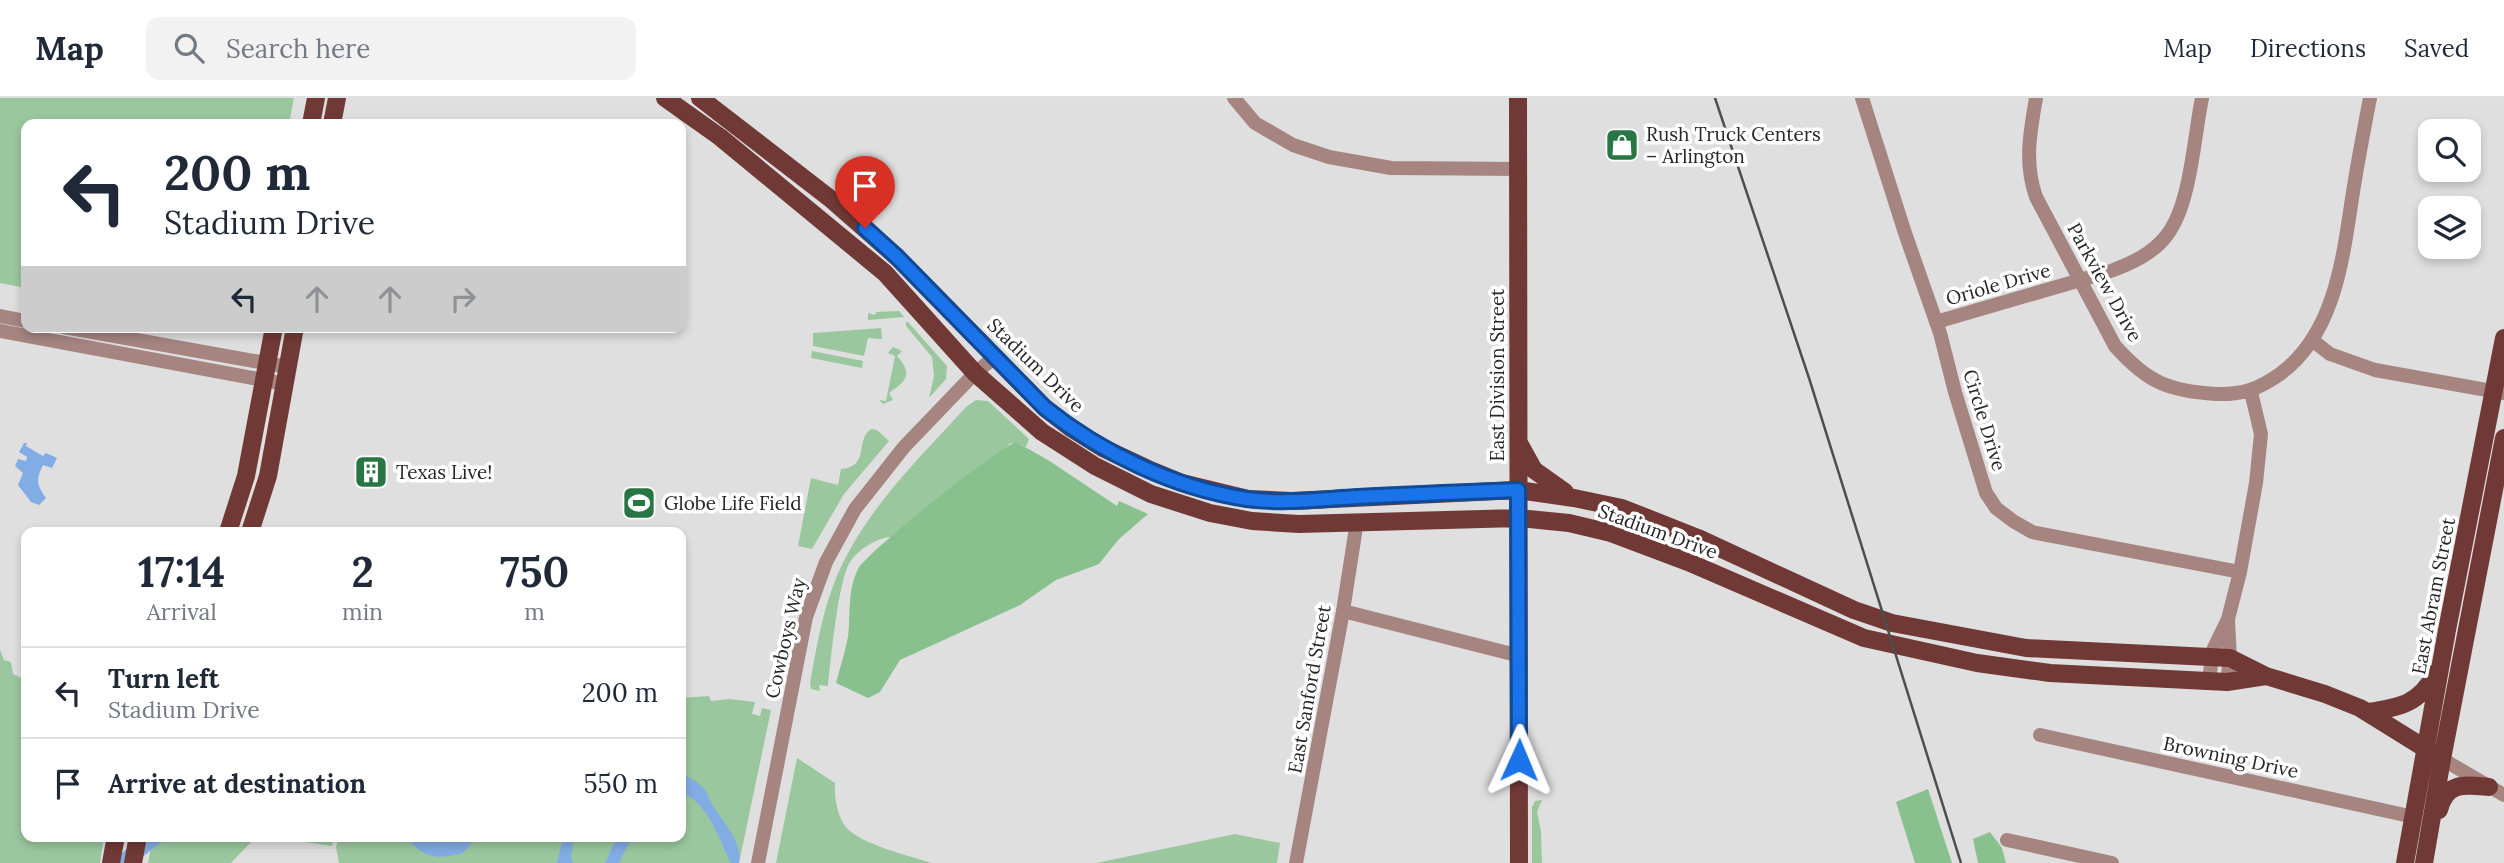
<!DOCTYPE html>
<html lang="en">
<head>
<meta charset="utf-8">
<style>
  body { margin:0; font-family:Lora,serif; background:#f2f2f3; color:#1f2937; height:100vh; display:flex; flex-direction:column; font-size:26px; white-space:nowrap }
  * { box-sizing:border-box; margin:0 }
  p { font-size:23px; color:#747a83 }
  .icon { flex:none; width:38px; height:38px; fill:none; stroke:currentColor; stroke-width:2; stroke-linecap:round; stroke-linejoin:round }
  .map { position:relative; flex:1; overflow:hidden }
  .panel { position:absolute; left:21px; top:429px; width:665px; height:315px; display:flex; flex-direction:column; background:#fff; border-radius:14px; box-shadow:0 4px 10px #0003 }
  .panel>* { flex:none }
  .guide { position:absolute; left:21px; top:21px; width:665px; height:214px; border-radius:14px; box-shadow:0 4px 10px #0003; background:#fff; color:#1f2937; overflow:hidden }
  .controls { position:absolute; left:2418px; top:21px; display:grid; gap:14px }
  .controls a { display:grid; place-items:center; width:63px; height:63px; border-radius:14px; background:#fff; box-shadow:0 4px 10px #0003; font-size:35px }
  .pin { position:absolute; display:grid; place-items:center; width:60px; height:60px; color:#fff; margin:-72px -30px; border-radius:50% 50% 50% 0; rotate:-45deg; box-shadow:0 0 7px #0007 }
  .pin .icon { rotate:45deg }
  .me { position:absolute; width:77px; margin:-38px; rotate:1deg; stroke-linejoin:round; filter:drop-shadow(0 0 5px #0008) }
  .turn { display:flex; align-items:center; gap:24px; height:147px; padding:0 28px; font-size:32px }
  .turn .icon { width:91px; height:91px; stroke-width:2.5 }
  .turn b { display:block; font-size:49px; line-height:60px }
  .lanes { display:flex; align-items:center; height:66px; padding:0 28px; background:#0003; justify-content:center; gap:35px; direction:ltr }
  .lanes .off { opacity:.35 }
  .eta { display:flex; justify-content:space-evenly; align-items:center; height:119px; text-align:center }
  .eta b { font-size:42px; font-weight:800; line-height:49px }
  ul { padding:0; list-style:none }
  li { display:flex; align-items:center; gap:21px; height:91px; padding:0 28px; border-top:2px solid #e0e1e3 }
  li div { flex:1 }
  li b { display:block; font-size:26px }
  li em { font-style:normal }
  header { display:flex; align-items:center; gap:42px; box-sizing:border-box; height:98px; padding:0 35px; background:#fff; border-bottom:2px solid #e0e1e3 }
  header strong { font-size:33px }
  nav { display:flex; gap:38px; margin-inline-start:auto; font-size:24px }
  .search { width:490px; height:63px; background:#f2f2f3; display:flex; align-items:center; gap:18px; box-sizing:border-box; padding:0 24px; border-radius:14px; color:#747a83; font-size:26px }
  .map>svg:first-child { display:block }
</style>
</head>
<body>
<header>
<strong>Map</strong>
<div class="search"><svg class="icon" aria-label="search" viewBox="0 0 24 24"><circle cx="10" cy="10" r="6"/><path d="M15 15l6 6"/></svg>Search here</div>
<nav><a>Map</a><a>Directions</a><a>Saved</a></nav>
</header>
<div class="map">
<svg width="2504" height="765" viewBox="0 0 2504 765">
  <rect width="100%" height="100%" fill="#dfdfe0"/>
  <!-- green -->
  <path fill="#9bc79f" d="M0,0H294L289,26H26V190L0,185Z
    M899,213L904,219L868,222V215L875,217L876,214Z
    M906,224H908L947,268L946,281L929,300L934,278L932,259L906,228Z
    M881,230L882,241L868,240L864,258L813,248V235Z
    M893,249L902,253L897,258C913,276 907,283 889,295L893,302L883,306L879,302L886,303L895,258L888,255Z
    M812,253L863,263L862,270L811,260Z
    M976,302L988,303L1029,341L1026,349L1020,346L1011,345L891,439C876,440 858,452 850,464C838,483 831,562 828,588L819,587L820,593L811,591L810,585C816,553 821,521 832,491C858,418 917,363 966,309Z
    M871,331L877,332L889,343L844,396L812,451L798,448L811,380L838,387L841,371C871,368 854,343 871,331Z
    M0,552L4,562L11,564L13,576L26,582V738L104,739L100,765H0Z
    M709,598L711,603L729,601L755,604L752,616L760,618L762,610L771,612L739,765H339L336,749L338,742H333L332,748L272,739L681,738V600Z
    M797,660L835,685C834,698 837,717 845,728C859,746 910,758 932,765H776Z
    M1542,702L1537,714L1541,733L1542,765H1532V709L1535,703Z
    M1235,736L1280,745L1277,765H1096Z
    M153,739H256L231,765H148Z"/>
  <!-- forest -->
  <path fill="#88c18e" d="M1016,344L1048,362L1117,408L1119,403L1148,416L1118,442L1099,466L1056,482L1020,507L900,562L880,594L868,600L836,585C840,570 845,554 848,539C851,515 847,493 858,471C866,455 998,349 1016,344Z
    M1928,691L1952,765H1915L1896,704Z
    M1990,734L2002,750L2006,765H1978L1973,741Z"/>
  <!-- water -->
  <path fill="#82ace4" d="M24,345H27L26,348L43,358L46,355L57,360L52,370L43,367C36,381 36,386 46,400L39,407L31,404L18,387L23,375L15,368L18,361L26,363L27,359L19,354Z
    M681,676C688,679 695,682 700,687C707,692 708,699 712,706C722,723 743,744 739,765H731C719,742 708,703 681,695Z
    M407,739H477L463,755C436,762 424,761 407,739Z
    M563,739H574L571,759L573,765H557Z
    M617,739H632L619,765H605Z"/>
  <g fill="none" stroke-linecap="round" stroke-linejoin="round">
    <!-- river -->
    <path stroke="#82ace4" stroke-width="16" d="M122,765L156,738"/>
    <!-- minor -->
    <path stroke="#a68581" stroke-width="14" d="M1234,0L1255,25L1293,47L1329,59L1391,70L1519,71
      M1862,0L1905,135L1940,235L1955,294L1986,395L1996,410L2013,423L2032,434L2240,474
      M2036,0C2030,35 2024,65 2036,99L2115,248C2147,284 2168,293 2216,296C2242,297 2259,291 2280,276C2336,235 2343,158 2353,94C2358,63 2364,31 2370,0
      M0,218L26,223
      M1936,224L2108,174C2130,166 2153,156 2167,137C2191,106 2194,38 2202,0
      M64,229L288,269
      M0,233L285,286
      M2312,242L2330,256L2375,272L2504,295
      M1343,513L1520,558
      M2209,582L2213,552L2228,521L2240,474L2256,385L2261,336L2251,294
      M2227,584L2230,560L2228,522
      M2040,637L2414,719
      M2442,661L2504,697
      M2007,742L2112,765
      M758,765L806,519L826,464L855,411L904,349L975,275L995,259
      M1296,765L1343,513L1357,423"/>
    <!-- major -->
    <path stroke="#713936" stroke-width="18" d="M665,0L720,39L885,175L975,275L1042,334L1095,368L1151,396L1210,415L1252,423L1299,426L1519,420L1569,425L1611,435L1688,464L1864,540L1977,565L2050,575L2227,584L2266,578
      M700,0L832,102L897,159L1045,310L1071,330L1103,350L1148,371L1182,385L1248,401L1291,403L1518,392L1574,400L1622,410L1698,440L1854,512L1892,525L2026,550L2230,560L2266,578L2325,596L2360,610L2442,661
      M1518,0L1519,765
      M311,26L316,0
      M332,26L337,0
      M1519,345L1534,372L1565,394
      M228,434L246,378L274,229
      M250,434L268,378L295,229
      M2368,614C2401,609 2419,606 2436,575
      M2439,712C2446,683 2465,687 2489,689
      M111,765L116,738
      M133,765L138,738
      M2405,765L2447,532L2504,240
      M2424,765L2442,661L2504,340"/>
    <!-- rail -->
    <path stroke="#4e4e4f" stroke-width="2.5" d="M1715,0L1809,280L1961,765"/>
  </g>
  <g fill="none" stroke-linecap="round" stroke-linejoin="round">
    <defs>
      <path id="route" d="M865,130L897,159L1045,310C1102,355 1174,390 1247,401C1283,406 1322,401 1358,399C1411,396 1465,394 1518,392L1519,662"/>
    </defs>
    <!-- route casing -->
    <use href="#route" stroke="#114b97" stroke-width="18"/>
    <!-- route -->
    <use href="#route" stroke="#1a73e8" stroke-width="12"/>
  </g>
  <!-- icons -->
  <defs>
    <symbol id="shop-square" viewBox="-11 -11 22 22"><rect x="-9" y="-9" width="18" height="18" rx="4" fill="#297645" stroke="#fff"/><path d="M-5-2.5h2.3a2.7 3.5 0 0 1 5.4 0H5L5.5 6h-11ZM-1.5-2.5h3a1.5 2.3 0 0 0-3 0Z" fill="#fff"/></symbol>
    <symbol id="building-square" viewBox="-11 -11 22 22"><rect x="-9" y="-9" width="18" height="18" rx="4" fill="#297645" stroke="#fff"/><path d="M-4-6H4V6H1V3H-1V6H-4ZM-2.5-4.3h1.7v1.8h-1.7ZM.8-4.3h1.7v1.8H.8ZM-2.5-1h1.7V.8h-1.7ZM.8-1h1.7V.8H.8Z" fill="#fff"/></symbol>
    <symbol id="stadium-square" viewBox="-11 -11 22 22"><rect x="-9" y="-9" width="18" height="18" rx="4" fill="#297645" stroke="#fff"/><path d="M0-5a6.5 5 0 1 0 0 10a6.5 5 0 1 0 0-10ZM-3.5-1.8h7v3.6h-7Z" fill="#fff"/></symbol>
  </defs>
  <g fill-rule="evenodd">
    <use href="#shop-square" x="1603" y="28" width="38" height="38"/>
    <use href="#building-square" x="352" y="355" width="38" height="38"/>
    <use href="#stadium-square" x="620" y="386" width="38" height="38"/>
  </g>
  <g text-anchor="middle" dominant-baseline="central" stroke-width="7" stroke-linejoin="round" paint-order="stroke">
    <!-- poi labels -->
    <g font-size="19" fill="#262627" stroke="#fff" text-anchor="start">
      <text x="1646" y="36">Rush Truck Centers<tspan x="1646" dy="22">– Arlington</tspan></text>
      <text x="396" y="374">Texas Live!</text>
      <text x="664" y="405">Globe Life Field</text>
    </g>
    <!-- street labels -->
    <g font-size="19" fill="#262627" stroke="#fff">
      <text transform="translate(2105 184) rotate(61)">Parkview Drive</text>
      <text transform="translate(1998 186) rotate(-16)">Oriole Drive</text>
      <text transform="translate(1036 267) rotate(44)">Stadium Drive</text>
      <text transform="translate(1497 277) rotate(-90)">East Division Street</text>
      <text transform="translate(1985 322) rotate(73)">Circle Drive</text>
      <text transform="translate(1658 433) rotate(20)">Stadium Drive</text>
      <text transform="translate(2433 498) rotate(-79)">East Abram Street</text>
      <text transform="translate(785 540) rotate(-77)">Cowboys Way</text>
      <text transform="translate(1309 591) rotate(-80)">East Sanford Street</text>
      <text transform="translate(2231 659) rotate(12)">Browning Drive</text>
    </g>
  </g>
</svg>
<div class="controls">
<a><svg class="icon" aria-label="search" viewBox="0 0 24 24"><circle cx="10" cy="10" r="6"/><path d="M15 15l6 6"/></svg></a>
<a><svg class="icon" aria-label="layers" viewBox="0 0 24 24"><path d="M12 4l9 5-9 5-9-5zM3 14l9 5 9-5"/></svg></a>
</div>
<div class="pin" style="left:865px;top:130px;background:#d93025"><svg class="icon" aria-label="arrive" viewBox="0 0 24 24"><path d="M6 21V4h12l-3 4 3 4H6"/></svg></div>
<svg class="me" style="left:1519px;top:662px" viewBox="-20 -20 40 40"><path d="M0-17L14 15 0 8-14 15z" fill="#1a73e8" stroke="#fff" stroke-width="4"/></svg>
<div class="guide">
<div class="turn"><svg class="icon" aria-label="left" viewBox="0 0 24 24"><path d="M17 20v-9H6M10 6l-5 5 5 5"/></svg><div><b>200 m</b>Stadium Drive</div></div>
<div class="lanes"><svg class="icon" aria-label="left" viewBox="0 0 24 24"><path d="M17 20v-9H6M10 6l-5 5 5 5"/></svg><svg class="icon off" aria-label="ahead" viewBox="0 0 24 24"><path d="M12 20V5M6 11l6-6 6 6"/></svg><svg class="icon off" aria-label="ahead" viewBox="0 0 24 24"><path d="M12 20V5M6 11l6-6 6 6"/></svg><svg class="icon off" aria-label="right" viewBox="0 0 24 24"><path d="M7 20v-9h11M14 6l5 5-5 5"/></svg></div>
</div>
<section class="panel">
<div class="eta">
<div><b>17:14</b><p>Arrival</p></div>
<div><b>2</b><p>min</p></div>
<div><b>750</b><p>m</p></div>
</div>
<ul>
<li><svg class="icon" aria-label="left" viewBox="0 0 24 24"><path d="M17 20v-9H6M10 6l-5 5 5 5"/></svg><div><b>Turn left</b><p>Stadium Drive</p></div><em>200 m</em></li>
<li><svg class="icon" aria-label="arrive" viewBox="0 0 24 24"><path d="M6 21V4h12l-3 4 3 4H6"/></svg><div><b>Arrive at destination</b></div><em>550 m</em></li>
</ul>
</section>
</div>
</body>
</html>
